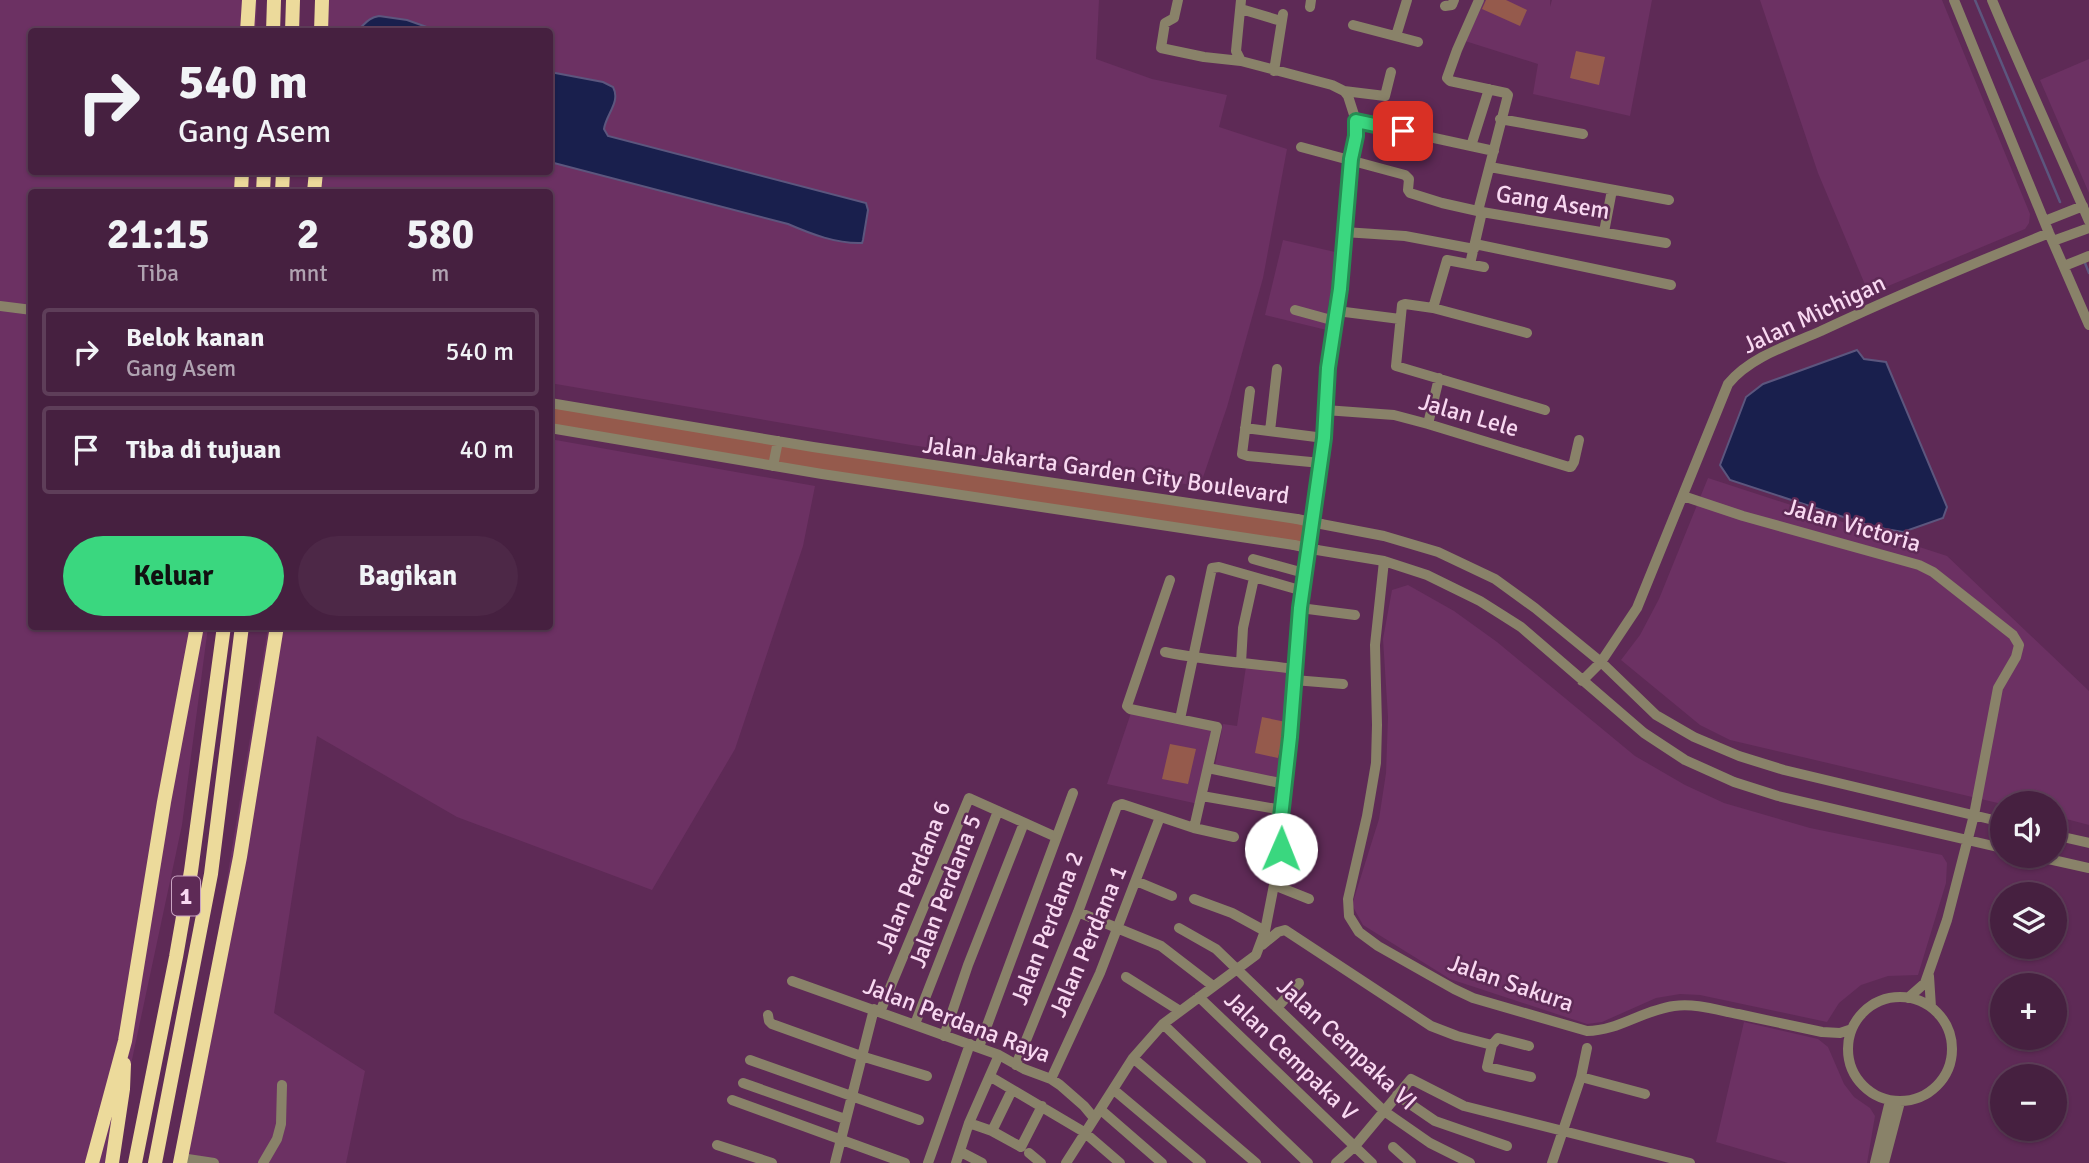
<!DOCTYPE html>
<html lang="id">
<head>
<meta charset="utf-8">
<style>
  body { margin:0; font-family:Signika,sans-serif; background:#4d2847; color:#f1f3f6; height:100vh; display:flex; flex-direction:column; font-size:26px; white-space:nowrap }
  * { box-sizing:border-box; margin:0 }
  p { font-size:23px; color:#b0a3b1 }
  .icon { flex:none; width:38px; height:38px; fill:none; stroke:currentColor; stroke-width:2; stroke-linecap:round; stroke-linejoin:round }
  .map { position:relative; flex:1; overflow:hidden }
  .drawer { position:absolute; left:28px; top:189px; width:525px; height:441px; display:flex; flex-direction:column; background:#462040; border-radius:7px; box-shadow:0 2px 5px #0004,0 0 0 2px #5e3e59 }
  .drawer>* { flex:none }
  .guide { position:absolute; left:28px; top:28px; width:525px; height:147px; border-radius:7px; box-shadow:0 2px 5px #0004,0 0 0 2px #5e3e59; background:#462040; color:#f1f3f6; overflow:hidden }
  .tools { position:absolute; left:1990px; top:791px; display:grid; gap:14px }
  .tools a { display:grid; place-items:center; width:77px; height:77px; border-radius:50%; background:#462040; box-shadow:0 2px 5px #0004,0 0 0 2px #5e3e59; font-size:35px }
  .pin { position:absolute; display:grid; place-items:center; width:60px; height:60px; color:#fff; margin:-30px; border-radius:14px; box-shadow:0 4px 10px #0006 }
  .me { position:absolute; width:77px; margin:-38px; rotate:1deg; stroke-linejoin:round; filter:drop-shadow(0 0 5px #0008) }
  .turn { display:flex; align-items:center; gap:24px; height:147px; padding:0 35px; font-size:32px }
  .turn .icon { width:91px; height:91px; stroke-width:2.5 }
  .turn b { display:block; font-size:49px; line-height:60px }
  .eta { display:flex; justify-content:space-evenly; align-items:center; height:119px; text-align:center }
  .eta b { font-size:42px; font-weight:700; line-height:49px }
  .button { display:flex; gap:14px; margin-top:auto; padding:14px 35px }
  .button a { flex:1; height:80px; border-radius:42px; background:#3ad77f; color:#111; font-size:28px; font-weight:700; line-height:80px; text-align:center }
  .button a+a { background:#4d2847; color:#f1f3f6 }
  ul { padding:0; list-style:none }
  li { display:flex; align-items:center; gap:21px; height:88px; margin:0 14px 10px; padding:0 21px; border:4px solid #5e3e59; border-radius:7px }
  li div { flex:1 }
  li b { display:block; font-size:26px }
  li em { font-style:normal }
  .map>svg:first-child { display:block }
</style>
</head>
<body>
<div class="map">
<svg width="2089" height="1163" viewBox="0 0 2089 1163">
  <rect width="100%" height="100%" fill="#5e2a56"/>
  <!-- built -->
  <path fill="#6c3163" d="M0,0H257L256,31L32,32V172H248L247,192H32V626L208,627L182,825L110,1163H0Z
    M322,0H1099L1096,59L1152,79L1227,95L1219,127L1287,149L1263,278L1227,407L1200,486L911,445L550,383V192H314V172H550V32L320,31Z
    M1482,0H1550V7L1552,0H1652L1630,116L1533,94L1538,64L1465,41Z
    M1760,0H1942L2030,214L2029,223L2025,229L1869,294L1818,173Z
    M2089,59V193L2040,80Z
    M1283,240L1348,255L1346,287L1332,285L1328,308L1344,311L1339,333L1265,315Z
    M550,439L815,486L803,546L735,749L652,890L457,817L317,736L274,1013L365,1071L346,1163H181L268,627L550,626Z
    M1708,478L1947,556L2089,691V825L2055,816L2054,803L2002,804L1730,740L1700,725L1621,660L1640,635L1659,599Z
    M1408,585L1454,611L1497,642L1635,756L1685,785L1724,803L1810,828L1942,855L1947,863L1946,883L1918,975L1888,976L1861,985L1839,1003L1827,1022L1700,995L1680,994L1656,998L1602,1022L1587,1024L1450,979L1363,925L1352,905L1379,819L1386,773L1388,717L1383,639L1392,590Z
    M1247,660L1293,666L1285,781L1215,766L1223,724L1237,726Z
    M1133,707L1220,724L1203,805L1107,784Z
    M1744,1022L1818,1039L1828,1047L1844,1084L1854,1097L1870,1108L1875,1116L1867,1163H1788L1716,1142Z"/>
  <!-- green -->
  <path fill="#955a4c" d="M1486,0H1506L1527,10L1520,26L1482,9Z
    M1576,51L1605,57L1599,85L1570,78Z
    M550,403L1309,522L1305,547L550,428Z
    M1262,717L1286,722L1278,758L1255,753Z
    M1170,744L1196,749L1188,784L1162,779Z"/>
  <!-- water -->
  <path fill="#191f4d" stroke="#5c567e" stroke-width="2" d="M379,16L407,20L438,31H356C365,25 367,18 379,16Z
    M550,72L603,82L613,87C621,102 606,114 604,129L608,136L866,203L868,210L863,240L862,243C837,244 811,234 788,224L550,162Z
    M1857,350L1864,359L1886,362L1947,507L1943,518L1903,532L1874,527L1730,480L1720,465L1746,397L1763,384Z"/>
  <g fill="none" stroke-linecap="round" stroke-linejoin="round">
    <!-- stream -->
    <path stroke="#5c567e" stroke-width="2.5" d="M1975,0L2060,202
      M2085,263L2089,273"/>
    <!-- minor -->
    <path stroke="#898269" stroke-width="10" d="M1178,0L1174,18L1165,23L1161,48L1204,57L1241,61
      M1954,0L2049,233L2089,325
      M1992,0C2023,74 2057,147 2089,221
      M1445,6L1452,5L1454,0
      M1310,7L1311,0
      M1241,9L1281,21
      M1353,25L1418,42
      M1396,36L1407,0
      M1274,71L1283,14
      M1344,91L1385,96L1391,72
      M1500,119L1583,134
      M1356,121L1494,151
      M1471,146L1489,89
      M1301,147L1405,175L1409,179L1408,190L1410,193L1442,203L1482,212L1666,243
      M1490,167L1669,200
      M1478,211L1508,95L1506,93L1450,81L1447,78L1457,50L1479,0
      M2045,221L2083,206
      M1344,232L1405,236L1474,249
      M1604,232L1612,190
      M2053,241L2089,228
      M1475,244L1671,285
      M1470,264L1482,212
      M2064,266L2089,256
      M1484,267L1447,260L1433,308L1405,304L1402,305L1396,366L1545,410
      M0,306L32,310
      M1433,308L1527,333
      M1295,310L1335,321
      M1337,311L1400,319
      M1250,391L1242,454L1248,456L1321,463
      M550,403L813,447L1297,519
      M1325,410L1394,415L1428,424L1569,467H1571L1574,462L1579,440
      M1428,424L1439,378
      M550,428L822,474L1294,545
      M1245,428L1324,438
      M1270,431L1277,369
      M773,466L778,441
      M1683,496L1743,516L1919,565L1933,572L2013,635L2019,645L2016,657L1998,688L1974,815L1947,920L1925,983L1908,998
      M1321,524L1384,536L1438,552L1495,579L1535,608L1601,662L1656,715L1694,737L1739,756L1784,770L2002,822
      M1317,550L1384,561L1427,575L1480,601L1521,627L1644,733L1685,760L1734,782L1778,796L2002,848
      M1253,559L1304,573
      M1384,561L1375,645L1377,725L1376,763L1367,816L1348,899L1349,916L1359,932L1378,946L1454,989L1473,998L1587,1031C1618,1031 1643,1010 1674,1006C1695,1003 1717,1010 1738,1014C1766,1020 1794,1026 1822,1032L1840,1033L1852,1029
      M1300,608L1355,615
      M1165,652C1208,661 1251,663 1294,669
      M1241,663L1243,628L1254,578
      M1294,680L1343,684
      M1582,681L1601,662L1637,608L1728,384C1750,357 1789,345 1821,331C1896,296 1972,264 2049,233
      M1180,719L1212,568L1219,567L1303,591
      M1208,768L1285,784
      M1202,796L1282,810
      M1194,828L1234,837
      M2054,835L2089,843
      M2035,856L2089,868
      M1278,868L1301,872
      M1136,881L1172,896
      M1274,885L1309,899
      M1194,899L1232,913L1265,931
      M1078,912L1161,946L1213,986
      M1179,928L1216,949L1384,1111L1430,1143L1470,1163
      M1262,945L1278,932L1285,930L1431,1026L1457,1036L1492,1045
      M1929,976L1931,1007
      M1126,977L1180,1011
      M792,981L999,1055L1024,1069L1051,1079L1060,1085L1084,1106L1094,1118
      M1848 1049a52 52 0 1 1 104 0a52 52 0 1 1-104 0Z
      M1199,997L1372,1163
      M1277,1008L1299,983
      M880,1012L969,798L1056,837
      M768,1015L769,1021L772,1024L861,1056L927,1076
      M915,1024L998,811
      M1163,1024L1308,1163
      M944,1036L968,965L1024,823
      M1492,1045L1487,1067L1531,1077
      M1492,1045L1498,1038L1529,1046
      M979,1047L1073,793
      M1133,1058L1256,1163
      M750,1060L919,1120
      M1016,1065L1078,912L1117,806L1122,804L1194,828L1217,727L1130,709L1127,706L1170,580
      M991,1077L1084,1132L1120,1163
      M1581,1077L1645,1094
      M1051,1079L1100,973L1160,817
      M743,1083L845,1119
      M1114,1090L1201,1163
      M1397,1095L1435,1121L1507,1146
      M732,1100L905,1163
      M1101,1110L1162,1163
      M969,1123L992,1131L1021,1147L1042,1106
      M992,1131L1012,1090
      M717,1145L772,1163
      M1393,1147L1411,1163
      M961,1152L982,1163
      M1029,1153L1041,1163
      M181,1158L214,1163
      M263,1163L277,1139L281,1124L282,1085
      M835,1163L874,1009
      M928,1163L970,1044
      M956,1163L969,1123L999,1055
      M1066,1163L1133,1058L1163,1024L1256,955L1265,931L1281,849V817L1290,737L1300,608L1324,438L1328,368L1340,289L1351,159L1356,136V121L1348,96L1344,91L1332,85L1241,61L1236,51L1241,0
      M1336,1163L1355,1146L1411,1079L1464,1106L1690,1163
      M1552,1163L1581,1077L1587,1048
      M1875,1163L1890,1101
      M1884,1163L1900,1102"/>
    <!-- highway -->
    <path stroke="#ecda9b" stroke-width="14" d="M247,32L249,0
      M273,32L274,0
      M292,32L293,0
      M321,32L322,0
      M241,192L242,172
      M263,192L264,172
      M282,192L283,172
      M314,192L316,172
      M92,1163L125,1041L164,802L197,626
      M112,1163L123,1089L124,1064
      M135,1163L176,957L191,871L224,626
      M155,1163L211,874L242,626
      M180,1163L240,857L277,626"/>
    <!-- minor-bridge -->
    <path stroke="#898269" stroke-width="10" d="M1297,519L1321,524
      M1294,545L1317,550"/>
  </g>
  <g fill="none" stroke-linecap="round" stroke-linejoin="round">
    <defs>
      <path id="route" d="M1281,849V817L1290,737L1300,608L1324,438L1328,368L1340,289L1351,159L1356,136V121L1403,131"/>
    </defs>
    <!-- route casing -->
    <use href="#route" stroke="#268c53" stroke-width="18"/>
    <!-- route -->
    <use href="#route" stroke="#3ad77f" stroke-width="12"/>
  </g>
  <g text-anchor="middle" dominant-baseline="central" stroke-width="5" stroke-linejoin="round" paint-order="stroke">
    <!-- shield labels -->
    <rect fill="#5e2a56" stroke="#caa4c2" stroke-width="2" x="172" y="876.5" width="28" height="39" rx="5"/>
    <g font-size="23" font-weight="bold" fill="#f8d8f1">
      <text x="186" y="896">1</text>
    </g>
    <!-- street labels -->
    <g font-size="24" fill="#f8d8f1" stroke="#5e2a56">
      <text transform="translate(1553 202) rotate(9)">Gang Asem</text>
      <text transform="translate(1814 314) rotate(-25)">Jalan Michigan</text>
      <text transform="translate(1469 415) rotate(16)">Jalan Lele</text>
      <text transform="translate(1106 470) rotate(8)">Jalan Jakarta Garden City Boulevard</text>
      <text transform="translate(1853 525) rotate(16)">Jalan Victoria</text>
      <text transform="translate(913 877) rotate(-68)">Jalan Perdana 6</text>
      <text transform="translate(945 891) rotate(-69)">Jalan Perdana 5</text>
      <text transform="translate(1047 928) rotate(-69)">Jalan Perdana 2</text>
      <text transform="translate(1088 941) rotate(-67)">Jalan Perdana 1</text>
      <text transform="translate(1511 983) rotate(19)">Jalan Sakura</text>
      <text transform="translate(957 1020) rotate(21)">Jalan Perdana Raya</text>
      <text transform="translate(1347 1044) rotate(43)">Jalan Cempaka VI</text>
      <text transform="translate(1291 1056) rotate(44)">Jalan Cempaka V</text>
    </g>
  </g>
</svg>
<div class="tools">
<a><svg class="icon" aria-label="sound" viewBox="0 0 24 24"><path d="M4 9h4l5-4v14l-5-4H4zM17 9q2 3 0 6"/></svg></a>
<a><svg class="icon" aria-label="layers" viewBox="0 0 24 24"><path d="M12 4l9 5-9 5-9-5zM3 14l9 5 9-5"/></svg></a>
<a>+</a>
<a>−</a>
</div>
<div class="pin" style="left:1403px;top:131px;background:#d93025"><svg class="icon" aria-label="arrive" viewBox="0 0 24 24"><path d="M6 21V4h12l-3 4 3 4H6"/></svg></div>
<svg class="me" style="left:1281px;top:849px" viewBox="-20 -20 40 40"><circle r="19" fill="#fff"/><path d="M0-13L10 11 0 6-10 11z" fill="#3ad77f"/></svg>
<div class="guide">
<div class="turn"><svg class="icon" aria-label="right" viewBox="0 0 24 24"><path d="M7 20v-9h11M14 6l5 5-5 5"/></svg><div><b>540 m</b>Gang Asem</div></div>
</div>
<section class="drawer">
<div class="eta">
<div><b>21:15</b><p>Tiba</p></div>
<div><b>2</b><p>mnt</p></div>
<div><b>580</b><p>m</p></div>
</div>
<ul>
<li><svg class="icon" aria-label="right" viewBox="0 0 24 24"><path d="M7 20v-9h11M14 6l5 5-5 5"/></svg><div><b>Belok kanan</b><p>Gang Asem</p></div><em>540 m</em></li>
<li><svg class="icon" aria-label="arrive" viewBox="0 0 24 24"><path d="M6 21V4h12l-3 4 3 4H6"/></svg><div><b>Tiba di tujuan</b></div><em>40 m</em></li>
</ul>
<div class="button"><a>Keluar</a><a>Bagikan</a></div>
</section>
</div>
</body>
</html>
